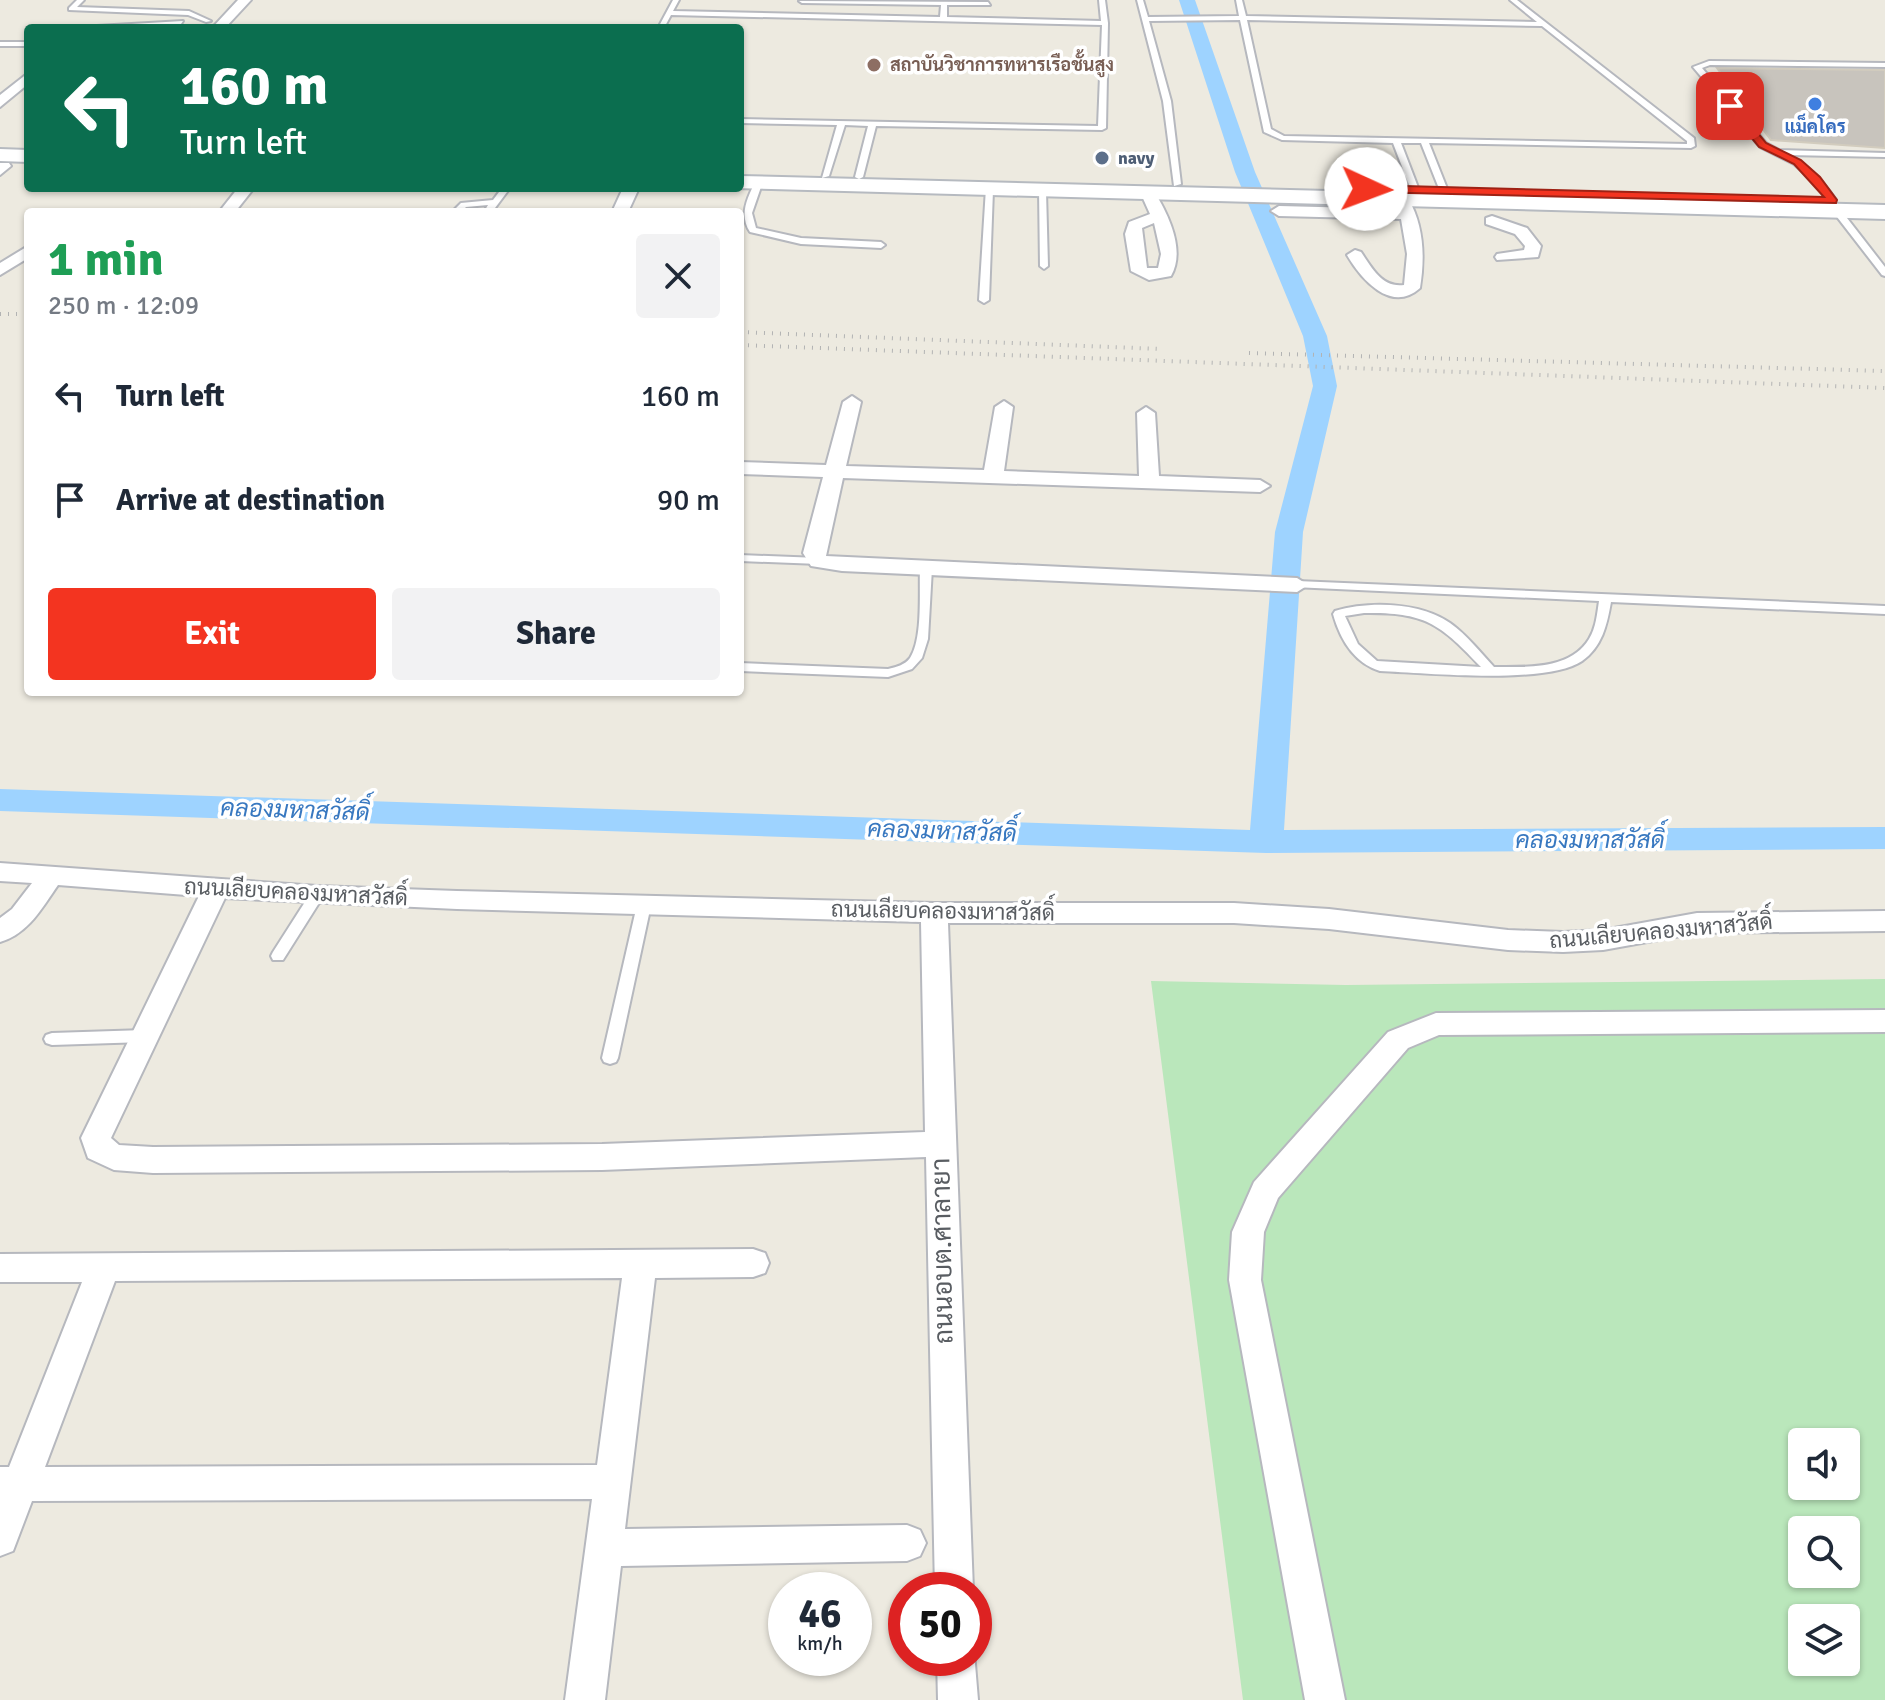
<!DOCTYPE html>
<html lang="en">
<head>
<meta charset="utf-8">
<style>
  body { margin:0; font-family:Signika,Sarabun,sans-serif; background:#f2f2f3; color:#1f2937; height:100vh; display:flex; flex-direction:column; font-size:30px; white-space:nowrap }
  * { box-sizing:border-box; margin:0 }
  p { font-size:26px; color:#747a83 }
  .icon { flex:none; width:44px; height:44px; fill:none; stroke:currentColor; stroke-width:2; stroke-linecap:round; stroke-linejoin:round }
  .map { position:relative; flex:1; overflow:hidden }
  .panel { position:absolute; left:24px; top:208px; width:720px; height:488px; display:flex; flex-direction:column; background:#fff; border-radius:8px; box-shadow:0 2px 6px #0004 }
  .panel>* { flex:none }
  .banner { position:absolute; left:24px; top:24px; width:720px; height:168px; border-radius:8px; box-shadow:0 2px 6px #0004; background:#0b6e4f; color:#fff; overflow:hidden }
  .fabs { position:absolute; left:1788px; top:1428px; display:grid; gap:16px }
  .fabs a { display:grid; place-items:center; width:72px; height:72px; border-radius:8px; background:#fff; box-shadow:0 2px 6px #0004; font-size:40px }
  .speed { position:absolute; left:768px; top:1572px; display:flex; gap:16px; font-size:40px; font-weight:700; text-align:center }
  .speed>* { display:grid; place-content:center; width:104px; height:104px; border-radius:50%; background:#fff; box-shadow:0 2px 6px #0004; line-height:1 }
  .speed small { font-size:20px; font-weight:400 }
  .speed .limit { border:12px solid #d22; background:#fff; color:#111 }
  .pin { position:absolute; display:grid; place-items:center; width:68px; height:68px; color:#fff; margin:-34px; border-radius:16px; box-shadow:0 4px 12px #0006 }
  .me { position:absolute; width:88px; margin:-44px; rotate:92deg; stroke-linejoin:round; filter:drop-shadow(0 0 6px #0008) }
  .turn { display:flex; align-items:center; gap:28px; height:168px; padding:0 24px; font-size:36px }
  .turn .icon { width:104px; height:104px; stroke-width:2.5 }
  .turn b { display:block; font-size:56px; line-height:68px }
  .round { display:grid; place-items:center; flex:none; width:84px; height:84px; border-radius:8px; background:#f2f2f3 }
  .headline { display:flex; align-items:center; justify-content:space-between; height:136px; padding:0 24px }
  h1 { font-size:48px; font-weight:700; line-height:60px; color:#1e9e55 }
  .action { display:flex; gap:16px; margin-top:auto; padding:16px 24px }
  .action a { flex:1; height:92px; border-radius:8px; background:#f33420; color:#fff; font-size:32px; font-weight:700; line-height:92px; text-align:center }
  .action a+a { background:#f2f2f3; color:#1f2937 }
  ul { padding:0; list-style:none }
  li { display:flex; align-items:center; gap:24px; height:104px; padding:0 24px }
  li div { flex:1 }
  li b { display:block; font-size:30px }
  li em { font-style:normal }
  .map>svg:first-child { display:block }
</style>
</head>
<body>
<div class="map">
<svg width="1885" height="1700" viewBox="0 0 1885 1700">
  <rect width="100%" height="100%" fill="#edeae0"/>
  <!-- green -->
  <path fill="#bae7bb" fill-rule="evenodd" d="M1885,979V1700H1243L1151,981L1346,985ZM1802,1442H1846V1486H1802ZM1802,1530H1846V1574H1802ZM1802,1618H1846V1662H1802Z"/>
  <g fill="none" stroke-linecap="round" stroke-linejoin="round">
    <!-- canal -->
    <path fill="#9ed3ff" fill-rule="evenodd" d="M1179,0H1195L1255,172L1327,336L1337,386L1303,532L1284,830L1885,827V849L1266,853L0,811V789L1250,830L1275,532L1313,386L1303,336L1235,172Z"/>
  </g>
  <!-- building -->
  <path fill="#c8c4bd" stroke="#d2ccbe" stroke-width="2" d="M1717,68L1885,70V148L1771,140Z"/>
  <g fill="none" stroke-linecap="round" stroke-linejoin="round">
    <defs>
      <path id="lane" d="M77,0H84L77,7L189,11L211,21L206,22L188,15L69,10V8Z
        M673,0H679L673,11L940,17L941,5L802,3L799,1L988,2L990,5H947V17L1101,21L1099,0H1105L1108,23L1106,128L1102,130L876,126L863,177L859,179L855,177L868,126L845,125L829,176L822,178L837,125L740,123V119L1098,126L1102,25L671,15L664,28H658Z
        M1137,0H1143L1148,17L1239,16L1236,0H1242L1246,16L1537,22L1510,0H1517L1694,138L1695,146L1691,148L1429,143L1448,191L1444,193L1440,191L1421,143H1401L1419,190L1415,192L1411,190L1393,143L1282,140L1264,132L1240,20L1149,21L1171,101L1181,184L1174,186L1163,101ZM1247,20L1542,26L1687,141V144L1284,136L1271,129Z
        M183,21L181,24L94,28L97,26Z
        M0,42H28V46H0Z
        M1709,61L1885,63V67L1710,65L1702,68L1766,143L1779,150L1885,153V157L1788,155C1809,165 1823,182 1836,200L1829,202L1813,181L1794,164L1760,147L1693,67Z
        M755,182L762,184L752,213L756,228L801,238L881,242L885,245L881,248L801,244L750,232C739,215 747,199 755,182Z
        M502,188H510L492,212L485,210L488,205L466,207L461,212H452L461,203L493,200Z
        M986,188L993,190L989,300L984,303L979,300Z
        M1039,189L1046,191L1048,266L1044,269L1040,266Z
        M1834,209H1840L1885,267V276L1882,275L1834,213Z
        M740,555L819,558L825,561L819,564L740,561Z
        M926,565L932,568L928,639L922,658L912,669L888,677L740,671V663L888,669C896,667 905,665 910,658C923,638 919,592 920,568Z
        M1297,581L1885,606V614L1611,602C1607,625 1602,647 1582,661C1547,685 1425,673 1380,671C1354,663 1340,639 1333,614L1335,611C1369,601 1420,602 1450,623C1467,635 1480,652 1494,667C1526,667 1570,670 1589,639C1596,628 1597,614 1599,601L1293,587L1291,585ZM1364,613C1426,612 1440,624 1481,667L1377,661L1358,644L1345,616Z
        M317,890L324,895L283,960H273L271,956L273,952L312,891Z
        M644,900L651,905L618,1058L616,1062L610,1064L604,1062L602,1058L637,905Z
        M145,1030L151,1032L153,1036L151,1040L145,1042L52,1045L46,1043L44,1039L46,1035L52,1033Z"/>
      <path id="street" d="M238,0H251L225,28H212Z
        M28,73V84L0,107V95Z
        M0,163H9L11,166L0,175Z
        M238,188H254L235,212H219Z
        M623,188H639L628,212H612Z
        M1149,189L1154,191C1168,214 1186,250 1171,276L1149,280L1131,271L1125,234L1129,222L1150,214L1141,194ZM1154,223L1161,254L1158,268H1147L1142,228Z
        M1403,196L1408,198C1424,226 1425,257 1420,288C1391,314 1361,279 1347,255L1355,250L1361,252C1372,268 1382,288 1404,285L1407,254L1401,219L1279,216L1271,211L1279,206L1398,209L1395,201Z
        M1492,216L1527,228L1541,246L1538,257L1497,260L1495,257L1497,254L1524,250L1525,246L1515,234L1486,224V218Z
        M28,246V258L0,275V263Z
        M852,396L861,402L846,466L984,470L995,407L1004,401L1013,407L1004,471L1139,476L1137,413L1146,407L1155,413L1159,476L1260,480L1270,486L1260,492L843,478L826,556L1297,578L1308,585L1297,592L842,571L811,566L803,553L823,477L740,474V462L826,465L843,402Z
        M0,863L317,886L457,891L934,903H1234L1329,909L1508,930L1563,932L1603,930L1697,913L1885,911V931L1697,933L1603,950L1563,952L1508,950L1329,929L1234,923H948L973,1590H935L926,1157L602,1170L153,1173L114,1170L88,1158L81,1138L199,896L58,885C42,908 28,934 0,942V918L12,909L32,883L0,881ZM225,898L457,909L921,922L925,1132L602,1144L153,1147L119,1145L111,1138Z
        M1885,1010V1032L1439,1035L1408,1048L1278,1198L1264,1232L1261,1280L1345,1700H1305L1229,1280L1232,1232L1254,1182L1388,1032L1436,1013Z
        M753,1249L765,1253L769,1263L765,1273L753,1277L655,1278L625,1529L907,1525L920,1530L926,1543L920,1556L907,1561L621,1566L605,1700H565L592,1499L32,1501L13,1551L0,1556V1467H9L82,1282H0V1254ZM622,1278L597,1465L45,1467L115,1281Z
        M974,1652L978,1700H938L937,1658H974Z"/>
      <path id="secondary" d="M0,149L28,150V162L0,161Z
        M740,176L1885,205V219L733,188H740Z"/>
    </defs>
    <!-- lane casing -->
    <use href="#lane" stroke="#b6b8be" stroke-width="4"/>
    <!-- street casing -->
    <use href="#street" stroke="#b6b8be" stroke-width="4"/>
    <!-- secondary casing -->
    <use href="#secondary" stroke="#b6bac0" stroke-width="4"/>
    <!-- lane -->
    <use href="#lane" fill="#fff" fill-rule="evenodd"/>
    <!-- street -->
    <use href="#street" fill="#fff" fill-rule="evenodd"/>
    <!-- secondary -->
    <use href="#secondary" fill="#fff" fill-rule="evenodd"/>
    <!-- rail -->
    <path stroke="#b2b3b3" stroke-width="4" stroke-dasharray="1 7" stroke-linecap="butt" d="M0,314H28
      M740,332L1161,349
      M740,345L1885,388
      M1249,353L1885,371"/>
  </g>
  <!-- route -->
  <path fill="#f33420" stroke="#9e2215" stroke-width="2" d="M1727,104H1734L1766,143L1801,160L1820,177L1837,200L1836,203L1366,192L1361,189L1366,185L1824,197L1794,164L1759,147L1727,108Z"/>
  <!-- markers -->
  <circle fill="#8d6e63" stroke="#fff" stroke-width="3" cx="874" cy="65" r="8"/>
  <circle fill="#3f7fe0" stroke="#fff" stroke-width="3" cx="1815" cy="104" r="8"/>
  <circle fill="#5c6f8a" stroke="#fff" stroke-width="3" cx="1102" cy="158" r="8"/>
  <g text-anchor="middle" dominant-baseline="central" stroke-width="7" stroke-linejoin="round" paint-order="stroke">
    <!-- far-education labels -->
    <g font-size="18" font-weight="bold" fill="#785e54" stroke="#fff" text-anchor="start">
      <text x="890" y="65">สถาบันวิชาการทหารเรือชั้นสูง</text>
    </g>
    <!-- far-shop labels -->
    <g font-size="18" font-weight="bold" fill="#366cbe" stroke="#fff">
      <text x="1815" y="127">แม็คโคร</text>
    </g>
    <!-- far-service labels -->
    <g font-size="18" font-weight="bold" fill="#4e5e75" stroke="#fff" text-anchor="start">
      <text x="1118" y="158">navy</text>
    </g>
    <!-- street labels -->
    <g font-size="22" fill="#595d62" stroke="#fff">
      <text transform="translate(296 892) rotate(3)">ถนนเลียบคลองมหาสวัสดิ์</text>
      <text transform="translate(943 911) rotate(1)">ถนนเลียบคลองมหาสวัสดิ์</text>
      <text transform="translate(1661 931) rotate(-5)">ถนนเลียบคลองมหาสวัสดิ์</text>
    </g>
    <!-- water labels -->
    <g font-size="24" font-style="italic" fill="#3878c0" stroke="#fff">
      <text transform="translate(295 810) rotate(2)">คลองมหาสวัสดิ์</text>
      <text transform="translate(942 831) rotate(2)">คลองมหาสวัสดิ์</text>
      <text x="1590" y="840">คลองมหาสวัสดิ์</text>
    </g>
    <!-- near-street labels -->
    <g font-size="26" fill="#595d62" stroke="#fff">
      <text transform="translate(943 1251) rotate(-91)">ถนนอบต.ศาลายา</text>
    </g>
  </g>
</svg>
<div class="fabs">
<a><svg class="icon" aria-label="sound" viewBox="0 0 24 24"><path d="M4 9h4l5-4v14l-5-4H4zM17 9q2 3 0 6"/></svg></a>
<a><svg class="icon" aria-label="search" viewBox="0 0 24 24"><circle cx="10" cy="10" r="6"/><path d="M15 15l6 6"/></svg></a>
<a><svg class="icon" aria-label="layers" viewBox="0 0 24 24"><path d="M12 4l9 5-9 5-9-5zM3 14l9 5 9-5"/></svg></a>
</div>
<div class="speed"><div>46<small>km/h</small></div><div class="limit">50</div></div>
<div class="pin" style="left:1730px;top:106px;background:#d93025"><svg class="icon" aria-label="arrive" viewBox="0 0 24 24"><path d="M6 21V4h12l-3 4 3 4H6"/></svg></div>
<svg class="me" style="left:1366px;top:189px" viewBox="-20 -20 40 40"><circle r="19" fill="#fff"/><path d="M0-13L10 11 0 6-10 11z" fill="#f33420"/></svg>
<div class="banner">
<div class="turn"><svg class="icon" aria-label="left" viewBox="0 0 24 24"><path d="M17 20v-9H6M10 6l-5 5 5 5"/></svg><div><b>160 m</b>Turn left</div></div>
</div>
<section class="panel">
<div class="headline"><div><h1>1 min</h1><p>250 m · 12:09</p></div><a class="round"><svg class="icon" aria-label="close" viewBox="0 0 24 24"><path d="M6 6l12 12M18 6L6 18"/></svg></a></div>
<ul>
<li><svg class="icon" aria-label="left" viewBox="0 0 24 24"><path d="M17 20v-9H6M10 6l-5 5 5 5"/></svg><div><b>Turn left</b></div><em>160 m</em></li>
<li><svg class="icon" aria-label="arrive" viewBox="0 0 24 24"><path d="M6 21V4h12l-3 4 3 4H6"/></svg><div><b>Arrive at destination</b></div><em>90 m</em></li>
</ul>
<div class="action"><a>Exit</a><a>Share</a></div>
</section>
</div>
</body>
</html>
